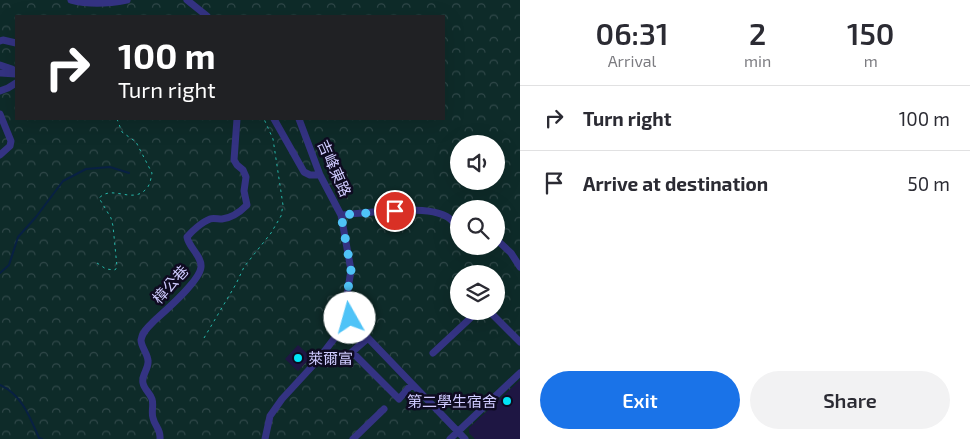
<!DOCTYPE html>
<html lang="en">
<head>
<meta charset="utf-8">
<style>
  body { margin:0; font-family:"Exo 2","Noto Sans TC",sans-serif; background:#f2f2f3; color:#2b2b33; height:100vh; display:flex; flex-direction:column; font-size:19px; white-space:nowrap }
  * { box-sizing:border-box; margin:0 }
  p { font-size:16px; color:#7c7c81 }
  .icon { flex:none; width:28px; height:28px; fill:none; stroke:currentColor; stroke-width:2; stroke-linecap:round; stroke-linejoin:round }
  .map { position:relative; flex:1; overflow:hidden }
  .sheet { display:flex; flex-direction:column; background:#fff; width:450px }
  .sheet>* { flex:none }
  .top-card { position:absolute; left:15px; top:15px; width:430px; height:105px; border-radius:0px; box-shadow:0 5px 20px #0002; background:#202124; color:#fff; overflow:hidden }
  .fabs { position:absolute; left:450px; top:135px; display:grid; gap:10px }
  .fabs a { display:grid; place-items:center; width:55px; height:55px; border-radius:50%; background:#fff; box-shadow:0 5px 20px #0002; font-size:25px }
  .pin { position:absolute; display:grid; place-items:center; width:42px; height:42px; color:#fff; margin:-21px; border:2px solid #fff; border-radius:50%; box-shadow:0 1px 5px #0007 }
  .me { position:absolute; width:55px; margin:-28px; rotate:353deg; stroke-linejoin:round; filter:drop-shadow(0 0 4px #0008) }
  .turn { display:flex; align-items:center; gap:18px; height:105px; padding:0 20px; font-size:22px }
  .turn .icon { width:65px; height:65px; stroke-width:2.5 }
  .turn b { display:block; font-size:35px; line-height:42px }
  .eta { display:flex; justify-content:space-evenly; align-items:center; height:85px; text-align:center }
  .eta b { font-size:30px; font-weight:600; line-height:35px }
  .cta { display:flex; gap:10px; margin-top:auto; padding:10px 20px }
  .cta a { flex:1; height:58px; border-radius:30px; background:#1a73e8; color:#fff; font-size:20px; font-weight:600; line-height:58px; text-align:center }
  .cta a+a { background:#f2f2f3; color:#2b2b33 }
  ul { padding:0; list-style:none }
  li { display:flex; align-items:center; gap:15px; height:65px; padding:0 20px; border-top:1px solid #e1e1e2 }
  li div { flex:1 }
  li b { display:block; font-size:19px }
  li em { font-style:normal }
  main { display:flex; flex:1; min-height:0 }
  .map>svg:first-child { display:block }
</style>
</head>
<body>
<main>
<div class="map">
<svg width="520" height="439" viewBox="0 0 520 439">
  <defs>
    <pattern id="forest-crowns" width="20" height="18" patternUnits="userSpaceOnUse" patternTransform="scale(1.25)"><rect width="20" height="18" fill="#0e2b29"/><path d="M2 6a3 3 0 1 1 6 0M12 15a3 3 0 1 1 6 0" fill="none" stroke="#304849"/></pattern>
  </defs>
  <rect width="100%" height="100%" fill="#0e0b21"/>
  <!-- forest -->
  <path fill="url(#forest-crowns)" fill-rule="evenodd" d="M0,0H520V439H0ZM16,16H444V119H16ZM459,144H496V181H459ZM459,209H496V246H459ZM459,274H496V311H459Z"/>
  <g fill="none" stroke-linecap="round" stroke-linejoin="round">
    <!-- stream -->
    <path stroke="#082043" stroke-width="2" d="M0,273L9,265L18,237L36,217L63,181L86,169L110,167L129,173
      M0,385C22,395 30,417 39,438L42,439"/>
  </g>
  <!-- building -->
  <path fill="#1e1643" d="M298,345L311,357L298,371L285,359Z
    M520,380V439H475L469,433V428Z"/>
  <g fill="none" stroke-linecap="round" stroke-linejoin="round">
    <!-- path -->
    <path stroke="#26b8ab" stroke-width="1" stroke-dasharray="2.5 4" stroke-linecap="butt" d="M97,263L106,269L115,270L117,267L113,226L111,218L99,198C100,197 104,194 105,194C118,189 135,203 147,188C150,185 151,178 152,173L136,142L122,132L117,119
      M204,338L236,284L244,267L271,233L281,216L283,205L273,139L264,119"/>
    <!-- minor -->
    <path stroke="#343383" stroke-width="7" d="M71,0C90,5 107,4 127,0
      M187,0L207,16
      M0,41L3,40L16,43
      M0,65L12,69L16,72
      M0,73L16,74
      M0,91L8,88L16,83
      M0,114L11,141L10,146L0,155
      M274,119L304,172L310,175H320
      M299,119L320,175L341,215L351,270L346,302L350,318L368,338L465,439
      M341,215C365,213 430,203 449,218C453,221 456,226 459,230
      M496,239L511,253L520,267
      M489,311L520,342
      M368,338L352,352L399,399L412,384
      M433,353L478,311
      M160,439C161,429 155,427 153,418C151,412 154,405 152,399C150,393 144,389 143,383C141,375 149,369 148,361C148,354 141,347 141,340C142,332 149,326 154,321C165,311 200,281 201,267C202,256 189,248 187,237C192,231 202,222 210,219C213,218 218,219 222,219C232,218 240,212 247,205L244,191L246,177L243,170L237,165L234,160L237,119
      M265,439L270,416L282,399L317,361L350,318
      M353,439L384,409
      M450,439L520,373"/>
  </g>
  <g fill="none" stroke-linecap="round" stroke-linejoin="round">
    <!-- route -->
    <path stroke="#4fc3f7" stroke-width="9" stroke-dasharray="0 16.2" d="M350,318L346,302L351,270L341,215L395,211"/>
  </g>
  <!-- markers -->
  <g fill="#00e5f6" stroke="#0e0b21" stroke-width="2">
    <circle cx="298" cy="358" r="5"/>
    <circle cx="507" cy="401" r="5"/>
  </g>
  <g text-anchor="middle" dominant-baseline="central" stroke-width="5" stroke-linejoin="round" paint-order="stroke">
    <!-- street labels -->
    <g font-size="15" fill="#cfcbff" stroke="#0e0b21">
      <text transform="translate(335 168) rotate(66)">吉峰東路</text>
      <text transform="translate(170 284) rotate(-48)">樟公巷</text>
    </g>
    <!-- poi labels -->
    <g font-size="15" fill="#cfcbff" stroke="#0e0b21" text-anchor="start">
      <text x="308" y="358">萊爾富</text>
      <text x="497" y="401" text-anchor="end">第二學生宿舍</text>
    </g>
  </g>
</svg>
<div class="fabs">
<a><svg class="icon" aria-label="sound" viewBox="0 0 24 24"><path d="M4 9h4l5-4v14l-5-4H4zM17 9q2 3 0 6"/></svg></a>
<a><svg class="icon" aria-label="search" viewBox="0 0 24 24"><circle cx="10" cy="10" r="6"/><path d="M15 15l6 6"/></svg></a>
<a><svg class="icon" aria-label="layers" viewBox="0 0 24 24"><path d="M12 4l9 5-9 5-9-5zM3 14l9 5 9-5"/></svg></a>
</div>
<div class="pin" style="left:395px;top:211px;background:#d93025"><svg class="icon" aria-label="arrive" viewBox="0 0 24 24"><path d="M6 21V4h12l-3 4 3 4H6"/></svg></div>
<svg class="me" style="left:350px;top:318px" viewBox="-20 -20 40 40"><circle r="19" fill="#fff"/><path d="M0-13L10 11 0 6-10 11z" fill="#4fc3f7"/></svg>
<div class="top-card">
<div class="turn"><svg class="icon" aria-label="right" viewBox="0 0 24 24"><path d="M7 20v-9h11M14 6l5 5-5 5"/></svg><div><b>100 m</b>Turn right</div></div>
</div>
</div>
<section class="sheet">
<div class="eta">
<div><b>06:31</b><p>Arrival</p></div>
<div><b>2</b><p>min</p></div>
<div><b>150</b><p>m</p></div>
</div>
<ul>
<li><svg class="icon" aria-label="right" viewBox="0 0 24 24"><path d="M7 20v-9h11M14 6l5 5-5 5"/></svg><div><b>Turn right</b></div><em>100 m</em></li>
<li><svg class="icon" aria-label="arrive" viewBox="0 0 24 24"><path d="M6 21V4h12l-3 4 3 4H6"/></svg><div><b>Arrive at destination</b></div><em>50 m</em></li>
</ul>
<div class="cta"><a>Exit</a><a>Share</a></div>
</section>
</main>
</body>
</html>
